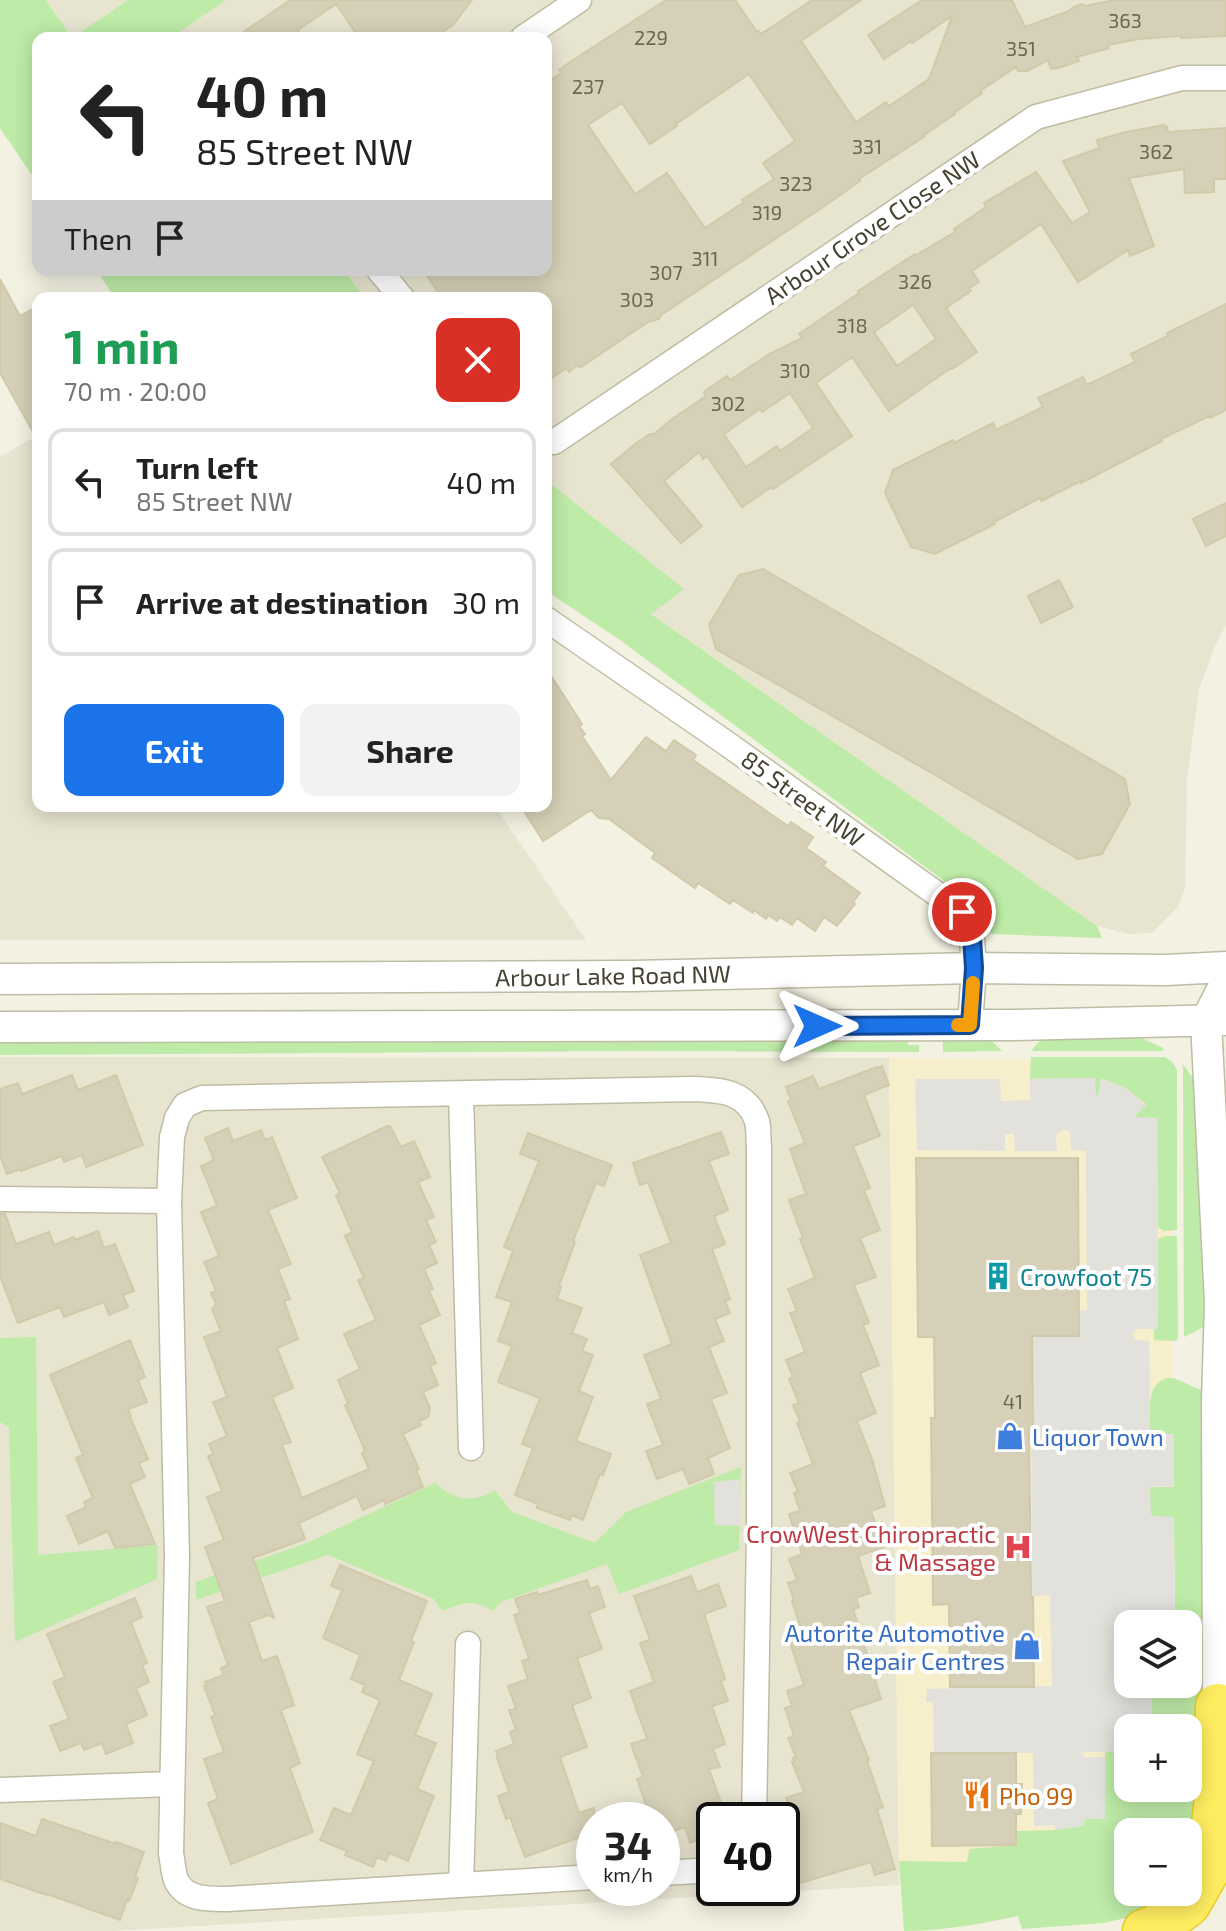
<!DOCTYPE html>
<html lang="en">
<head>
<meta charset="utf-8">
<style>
  body { margin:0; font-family:"Exo 2",sans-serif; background:#f2f2f2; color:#222; height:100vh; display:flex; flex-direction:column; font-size:30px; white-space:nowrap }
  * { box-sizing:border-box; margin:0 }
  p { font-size:26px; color:#767676 }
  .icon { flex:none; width:44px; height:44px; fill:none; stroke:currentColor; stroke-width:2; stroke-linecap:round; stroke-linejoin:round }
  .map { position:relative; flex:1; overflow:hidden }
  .panel { position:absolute; left:32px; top:292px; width:520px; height:520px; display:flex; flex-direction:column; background:#fff; border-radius:16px; box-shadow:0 4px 20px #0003 }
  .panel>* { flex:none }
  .hud { position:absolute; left:32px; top:32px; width:520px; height:244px; border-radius:16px; box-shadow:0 4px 20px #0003; background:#fff; color:#222; overflow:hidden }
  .fabs { position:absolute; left:1114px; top:1610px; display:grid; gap:16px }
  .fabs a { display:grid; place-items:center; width:88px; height:88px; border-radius:16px; background:#fff; box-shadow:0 4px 20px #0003; font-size:40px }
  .speed { position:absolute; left:576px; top:1802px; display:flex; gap:16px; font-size:40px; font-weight:700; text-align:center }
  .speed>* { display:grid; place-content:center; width:104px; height:104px; border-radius:50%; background:#fff; box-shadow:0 4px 20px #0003; line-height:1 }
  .speed small { font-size:20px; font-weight:400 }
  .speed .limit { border:4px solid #111; border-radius:12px; background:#fff; color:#111 }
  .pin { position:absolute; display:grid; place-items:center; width:68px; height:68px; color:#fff; margin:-34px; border:4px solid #fff; border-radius:50%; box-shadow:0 2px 8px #0007 }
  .me { position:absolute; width:88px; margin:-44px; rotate:90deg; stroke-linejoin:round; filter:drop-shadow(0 0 6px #0008) }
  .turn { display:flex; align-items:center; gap:28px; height:168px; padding:0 32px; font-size:36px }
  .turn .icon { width:104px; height:104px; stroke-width:2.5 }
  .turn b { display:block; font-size:56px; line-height:68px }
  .then { display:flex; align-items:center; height:76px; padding:0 32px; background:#0003; gap:16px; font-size:30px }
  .round { display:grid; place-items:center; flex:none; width:84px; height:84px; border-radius:16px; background:#f2f2f2 }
  .overview { display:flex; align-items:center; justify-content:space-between; height:136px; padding:0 32px }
  h1 { font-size:48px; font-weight:700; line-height:60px; color:#1e9e55 }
  .cta { display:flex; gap:16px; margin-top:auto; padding:16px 32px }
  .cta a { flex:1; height:92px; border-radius:16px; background:#1a73e8; color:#fff; font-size:32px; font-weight:700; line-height:92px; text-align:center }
  .cta a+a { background:#f2f2f2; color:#222 }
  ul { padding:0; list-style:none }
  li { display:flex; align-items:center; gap:24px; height:108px; margin:0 16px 12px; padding:0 16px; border:4px solid #e0e0e0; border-radius:16px }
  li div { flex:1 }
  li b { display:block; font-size:30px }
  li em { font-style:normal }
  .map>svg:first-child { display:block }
</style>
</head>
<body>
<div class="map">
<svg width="1226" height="1931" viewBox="0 0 1226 1931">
  <rect width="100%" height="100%" fill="#f3f2e2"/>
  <!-- residential -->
  <path fill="#e7e5d0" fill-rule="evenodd" d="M46,0H128L72,38Z
    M226,0H1226V625L1215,646L1199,689L1187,779L1185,889L1178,907L1152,933L1128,934L1097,926L650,613L683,590L546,480V298H366L343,270H546V38H171Z
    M38,435V806H495L586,940H0V457Z
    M0,1057L889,1058L899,1885L113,1931H0ZM594,1820H662V1888H594ZM714,1820H782V1888H714Z"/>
  <!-- commercial -->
  <path fill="#f7eecb" d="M889,1058L1172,1062L1170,1624H1128V1684L1170,1728H1128V1853L899,1885Z"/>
  <!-- green -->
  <path fill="#beeba7" d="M0,0H46L72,38L128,0H226L171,38H38V184L0,128Z
    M96,270H343L366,298H115Z
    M546,480L684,589L651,614L1097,926L1102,938L991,934L983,910L620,640L546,591Z
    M1128,1037L1144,1039L1163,1048V1051H1031L1042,1038Z
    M989,1038L1002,1051L943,1052V1039Z
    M907,1039L908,1045H919V1052L633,1051L0,1055V1043L657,1042Z
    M1031,1057H1164C1171,1060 1174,1063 1177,1070V1230L1164,1231L1158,1227L1157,1118H1137L1135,1116L1146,1104L1125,1088L1102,1079L1098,1095L1095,1096V1078L1030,1079Z
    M1183,1064L1195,1081L1202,1151L1204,1327L1184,1337Z
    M1165,1236H1177L1178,1338L1177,1340L1174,1341L1154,1340V1329L1158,1328V1239Z
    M36,1337L38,1555L158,1545L157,1579L15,1642L9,1427L0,1422V1338Z
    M1167,1378H1174L1203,1391L1206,1708L1188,1874V1832H1128V1892H1176L1135,1916L1103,1923L1022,1929L1018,1916C980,1924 943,1931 904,1931L899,1861L967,1862L969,1849L1016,1845V1831L1056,1830L1083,1826L1085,1819H1105V1752H1128V1788H1188V1728H1151L1152,1694H1174L1175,1684H1188V1624H1175L1174,1517H1154L1150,1514V1487H1173L1174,1435L1150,1434C1151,1414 1144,1385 1167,1378Z
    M741,1467L739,1550L619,1594L607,1564L501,1602L493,1611C472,1598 464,1603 442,1611L434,1599L328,1555L196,1600V1582L309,1542L435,1483C455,1500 472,1504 495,1490L512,1512L595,1543L626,1512Z"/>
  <!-- parking -->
  <path fill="#e3e1dc" d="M1095,1078L1096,1096L1098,1095L1101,1078L1125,1088L1146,1105L1135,1115L1136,1117L1157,1118L1158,1329H1136L1132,1335L1135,1340L1149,1341L1150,1434H1174V1487L1152,1486L1150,1489L1151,1516L1174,1517L1175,1624H1128V1684H1175V1694H1152L1151,1728H1128V1752H1083L1084,1757H1105V1819H1085L1083,1826L1056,1830L1054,1825L1034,1826L1033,1753H934L933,1702H926L927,1689L1052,1686L1050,1595L1032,1596L1031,1336H1079V1311L1087,1310L1086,1151L1071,1150L1070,1131L1062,1130L1056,1136L1057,1151H1015L1014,1134H1005V1151L917,1150L915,1079H1000L1001,1101L1030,1100V1079Z
    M740,1479V1526L715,1525L714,1482Z"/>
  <!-- building -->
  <path fill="#d5d0b7" stroke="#d1caaa" stroke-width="2" fill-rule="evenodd" d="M290,0H472L453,25L433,38H359L336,4L298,30L303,38H235Z
    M666,0H735L757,32L759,31L761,34L812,0H861L801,41L856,122L886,102L889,106L929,79L952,16L912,43L911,41L884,59L868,35L922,0H1012L1025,27L1069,11L1074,7L1082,4L1085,6L1114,0H1226V36L1181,38V36L1138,39L1108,45L1109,48L1077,57L1079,61L1058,68L1051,69L1048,60L1027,71H1018L1016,67L980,91L982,93L954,113L955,114L924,135L925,136L859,179L860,181L829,203L661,315L659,319L648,322L581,367L577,366L569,372L567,368L546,382V298H442L423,270H546V84L561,73L559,70L570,62ZM749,74L795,141L763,163L774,179L742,200L744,202L705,228L667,173L635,194L588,125L622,103L650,144L677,126L676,124Z
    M1164,125L1165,128L1167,127L1168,132L1226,128V179H1214V192L1185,193L1184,169L1129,178L1154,246L1130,256L1128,250L1078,282L1041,224L972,271L979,282L969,288L971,291L946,308L977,352L952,369L951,368L889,411L852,357L816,383L852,436L773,489L772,487L742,507L707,456L703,459L699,452L664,481L702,526L681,543L611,464L635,444L650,434H654L672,419L706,396L704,393L705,391L727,376L730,380L769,354L802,338L799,334L859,293L858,291L915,254L916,255L955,232L954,229L986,207L984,203L1036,172L1072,223L1090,212L1063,161L1099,148L1097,140L1126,132ZM913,305L936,339L897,366L874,332ZM790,393L813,428L780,451L777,446L746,467L724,434L760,409L762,412Z
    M0,279L20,316L38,306V441L0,373Z
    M1226,304V410L1210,418L1209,416L1161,439L1162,441L1081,483V481L1041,501L1040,498L994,522L995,524L935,554L911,547L885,493L893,470L953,440L954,443L993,423L996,430L1043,407L1038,398L1083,377L1087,385L1135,362L1131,354L1168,336L1167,333Z
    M1226,503V536L1206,546L1193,519Z
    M763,569L1125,779L1130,804L1102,854L1078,859L935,775L716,649L709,625L739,575Z
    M1059,580L1073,607L1041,623L1028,596Z
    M546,668L582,724L579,726L585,734L582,736L611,780L646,737L666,751L674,740L696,755L693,760L788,826L791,822L813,837L806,848L826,862L823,866L860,893L853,902L855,904L837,926L824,917L815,931L797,918L792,925L780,917L777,921L768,915L766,919L754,910L753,913L733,900L730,904L698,883L695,888L652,858L655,853L609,819L599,818L591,810L543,841L521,806H546Z
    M882,1066L889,1085L864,1095L880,1136L853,1146L870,1188L864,1190L880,1230L860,1238L876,1277L854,1285L869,1323L863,1325L879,1365L860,1373L876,1413L857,1421L872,1459L885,1506L871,1511L884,1547L858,1556L870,1593L856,1598L859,1607L853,1609L881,1699L849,1710L869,1760L867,1761L883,1807L877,1809L895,1869L875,1875L871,1862L800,1883L787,1842L794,1840L787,1817L792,1816L786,1798L804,1792L792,1762L794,1761L793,1758L796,1757L788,1738L794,1736L785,1708L792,1706L787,1691L804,1685L788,1636L802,1631L792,1601L794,1600L788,1583L797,1580L789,1559L802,1554L789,1514L800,1511L794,1493L798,1492L790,1473L813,1464L797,1423L800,1421L793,1405L799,1403L789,1379L793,1377L786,1360L805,1352L790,1313L797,1311L788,1289L815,1278L800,1239L803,1238L789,1200L806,1194L790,1149L805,1143L788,1101L791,1100L786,1087L813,1076L819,1089L877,1067V1068Z
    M72,1075L78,1090L116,1075L143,1145L86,1167L82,1155L64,1162L62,1156L21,1171L20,1169L7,1174L0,1156V1089L18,1083L22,1094Z
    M387,1126H390L401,1147L414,1141L430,1177L418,1182L434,1217L426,1220L436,1242L429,1245L437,1263L424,1269L433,1289L429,1291L440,1315L419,1325L436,1363L430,1366L438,1385L423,1392L430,1408L428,1417L419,1421L421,1425L403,1434L419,1469L416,1470L423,1487L385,1504L384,1500L363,1510L357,1496L299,1523L305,1539L253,1558L274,1618L265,1614L266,1616L249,1622L262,1661L277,1656L294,1705L281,1710L300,1763L290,1768L313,1832L231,1864L208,1803L218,1799L204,1759L224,1752L211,1717L215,1715L204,1686H207L205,1682L224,1675L221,1668L228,1665L207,1607L225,1601L205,1547L224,1540L207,1497L222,1491L208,1456L213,1454L209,1444L227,1436L213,1402L227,1397L204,1337L221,1331L212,1309L216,1304L211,1293L216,1291L204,1262L219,1256L201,1212L217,1206L201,1166L214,1160L205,1138L228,1128L233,1141L261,1130L265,1140L272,1137L297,1198L268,1210L291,1264L278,1269L290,1299L284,1301L298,1339L277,1348L293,1388L272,1397L291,1442L282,1445L302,1498L369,1469L362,1453L365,1451L361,1441L345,1405L348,1403L338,1380L360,1369L344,1334L376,1320L358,1280L364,1278L345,1236L352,1232L336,1195L340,1193L322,1157Z
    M721,1132L729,1154L709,1161L728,1210L714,1216L725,1244L712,1249L730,1299L725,1301L730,1313L715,1319L724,1341L709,1347L727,1393L711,1399L730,1448L708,1458L714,1474L689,1484L683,1469L657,1479L646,1451L663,1445L647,1404L661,1399L644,1355L672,1344L640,1255L671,1243L648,1182L640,1185L633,1163Z
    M528,1133L612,1165L604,1186L596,1183L573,1241L575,1242L559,1286L561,1287L557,1299L582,1308L572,1333L587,1339L582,1351L593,1355L579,1391L593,1397L576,1441L611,1454L603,1475L600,1474L583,1520L571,1515L570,1520L537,1508L538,1504L515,1495L533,1448L522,1444L540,1398L498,1382L512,1346L498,1341L512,1302L496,1297L513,1251L504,1247L539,1161L520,1154Z
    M916,1158H1078L1079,1336H1032L1033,1428H1029L1031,1597H1033L1034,1687H950L949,1604L933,1605L931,1418H935L934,1337H918Z
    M0,1214H5L16,1244L49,1232L54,1245L74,1237L75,1240L98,1231L104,1248L115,1244L134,1291L123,1295L128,1307L109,1315L104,1302L64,1317L60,1307L18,1323L0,1276Z
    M130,1340L145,1377L138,1380L147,1402L128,1409L131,1416L130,1417L148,1459L139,1463L145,1477L130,1484L155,1544L115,1548L108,1531L79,1544L67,1516L86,1507L84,1502L93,1498L76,1458L83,1455L50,1375Z
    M340,1565L427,1601L411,1641L414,1642L399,1680L432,1694L415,1735L436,1743L417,1789L434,1796L408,1861L389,1853L386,1861L377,1857L373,1867L345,1855L347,1851L320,1840L334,1808L351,1815L374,1761L357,1754L380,1700L362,1692L365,1685L351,1679L360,1655L323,1638L342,1590L331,1586Z
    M691,1576L697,1592L718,1584L726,1606L704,1614L725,1679L721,1681L728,1701L712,1706L725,1744L713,1749L720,1767L709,1769L725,1814L714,1817V1834L690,1843L685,1827L662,1835V1820H651L637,1779L643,1777L631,1744L647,1739L630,1691L654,1682L640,1643L650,1640L634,1596Z
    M587,1580L590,1589L598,1586L605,1607L589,1613L602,1649L577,1658L591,1698L572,1705L587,1747L560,1757L579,1813L594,1808V1832L525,1857L510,1817L506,1819L498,1796L509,1792L497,1758L498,1757L496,1751L514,1744L510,1732L516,1730L509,1710L516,1709L508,1686L528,1679L522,1661L529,1659L514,1615L520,1613L515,1599L537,1592L538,1595Z
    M135,1598L142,1617L131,1622L147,1663L142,1665L149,1682L136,1688L147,1715L126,1724L133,1743L106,1754L102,1743L84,1750L81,1743L60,1751L50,1726L69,1719L53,1682L65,1677L47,1634Z
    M931,1753H1016V1784H1022L1021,1814H1016V1845L932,1846Z
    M42,1819L116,1844V1842L144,1852L135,1877L138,1878L129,1901L127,1900L120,1920L47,1894V1895L0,1879V1823L36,1836Z"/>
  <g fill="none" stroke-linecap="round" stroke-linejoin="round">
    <defs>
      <path id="minor" d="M523,38L579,0
        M379,270L402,298
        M546,439L554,442L1036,117L1182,78H1226
        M546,619L726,743L962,912L971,923L974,968L970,1025
        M461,1094L471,1448
        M0,1199L169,1201
        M0,1790L172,1784
        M662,1873L697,1871L714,1867
        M594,1877L227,1899C208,1899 185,1900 176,1880C173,1872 173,1862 171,1854L177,1557L169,1201L172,1137L177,1118L185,1105L202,1098L693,1089C720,1090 747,1091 757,1121C759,1129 758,1139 759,1147V1535L754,1820
        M461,1885L468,1644"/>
      <path id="tertiary" d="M0,979L634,976L974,968L1166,970L1226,967
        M0,1027L1014,1025L1226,1020
        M1218,1706L1217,1401L1220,1303L1206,1021L1226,982"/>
      <path id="motorway" d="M1145,1931L1157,1927L1188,1904L1209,1867L1217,1798L1218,1706"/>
    </defs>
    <!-- minor casing -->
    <use href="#minor" stroke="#bfbca4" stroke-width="27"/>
    <!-- tertiary casing -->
    <use href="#tertiary" stroke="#bfbca4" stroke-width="33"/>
    <!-- motorway casing -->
    <use href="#motorway" stroke="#eacd26" stroke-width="47"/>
    <!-- minor -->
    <use href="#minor" stroke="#fff" stroke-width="24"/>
    <!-- tertiary -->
    <use href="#tertiary" stroke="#fff" stroke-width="30"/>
    <!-- motorway -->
    <use href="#motorway" stroke="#ffed61" stroke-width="44"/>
  </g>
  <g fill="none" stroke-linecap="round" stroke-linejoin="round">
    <defs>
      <path id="route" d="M817,1026L970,1025L974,968L971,923L962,912"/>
    </defs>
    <!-- route casing -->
    <use href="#route" stroke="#114b97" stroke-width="20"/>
    <!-- route -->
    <use href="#route" stroke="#1a73e8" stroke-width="14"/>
    <!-- slow -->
    <path stroke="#f59e0b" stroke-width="14" d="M958,1025H970L973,983"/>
  </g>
  <!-- icons -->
  <defs>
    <symbol id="building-bare" viewBox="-9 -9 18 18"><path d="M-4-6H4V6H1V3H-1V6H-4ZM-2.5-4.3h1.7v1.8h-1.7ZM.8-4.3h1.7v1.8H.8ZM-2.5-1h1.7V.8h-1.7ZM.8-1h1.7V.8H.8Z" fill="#0f9aa8" stroke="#fff" stroke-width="2.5" paint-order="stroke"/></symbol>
    <symbol id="shop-bare" viewBox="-9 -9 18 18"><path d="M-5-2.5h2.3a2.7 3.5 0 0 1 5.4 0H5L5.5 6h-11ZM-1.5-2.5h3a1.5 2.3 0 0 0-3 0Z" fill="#3f7fe0" stroke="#fff" stroke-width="2.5" paint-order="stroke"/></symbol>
    <symbol id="hospital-bare" viewBox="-9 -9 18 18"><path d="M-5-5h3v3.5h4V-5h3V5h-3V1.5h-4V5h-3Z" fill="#e0444e" stroke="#fff" stroke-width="2.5" paint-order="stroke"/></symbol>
    <symbol id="restaurant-bare" viewBox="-9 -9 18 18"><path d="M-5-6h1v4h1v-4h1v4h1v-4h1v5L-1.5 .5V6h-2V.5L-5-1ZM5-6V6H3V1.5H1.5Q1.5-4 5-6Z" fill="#e8710a" stroke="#fff" stroke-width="2.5" paint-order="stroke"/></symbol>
  </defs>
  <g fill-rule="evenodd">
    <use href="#building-bare" x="978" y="1256" width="40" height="40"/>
    <use href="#shop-bare" x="990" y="1416" width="40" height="40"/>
    <use href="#hospital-bare" x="998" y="1527" width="40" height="40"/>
    <use href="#shop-bare" x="1007" y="1626" width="40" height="40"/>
    <use href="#restaurant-bare" x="957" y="1775" width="40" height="40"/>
  </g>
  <g text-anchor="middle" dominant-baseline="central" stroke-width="8" stroke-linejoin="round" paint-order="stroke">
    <!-- number labels -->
    <g font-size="20" fill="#696653">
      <text x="1125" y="20">363</text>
      <text x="651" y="37">229</text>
      <text x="1021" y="48">351</text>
      <text x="588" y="86">237</text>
      <text x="867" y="146">331</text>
      <text x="1156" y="151">362</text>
      <text x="796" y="183">323</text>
      <text x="767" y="212">319</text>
      <text x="705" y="258">311</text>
      <text x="666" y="272">307</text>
      <text x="915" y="281">326</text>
      <text x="637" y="299">303</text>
      <text x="852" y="325">318</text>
      <text x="795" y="370">310</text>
      <text x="728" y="403">302</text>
      <text x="1013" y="1401">41</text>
    </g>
    <!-- street labels -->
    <g font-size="24" fill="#454232" stroke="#fff">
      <text transform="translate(872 227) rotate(-34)">Arbour Grove Close NW</text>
      <text transform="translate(803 798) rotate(36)">85 Street NW</text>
      <text transform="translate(613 975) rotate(-1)">Arbour Lake Road NW</text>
    </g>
    <!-- culture labels -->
    <g font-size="24" fill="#0d838f" stroke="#fff" text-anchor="start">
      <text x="1020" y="1276">Crowfoot 75</text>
    </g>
    <!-- shop labels -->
    <g font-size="24" fill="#366cbe" stroke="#fff" text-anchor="start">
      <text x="1032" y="1436">Liquor Town</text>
      <text x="1005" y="1632" text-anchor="end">Autorite Automotive<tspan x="1005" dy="28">Repair Centres</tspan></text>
    </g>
    <!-- health labels -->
    <g font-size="24" fill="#be3a42" stroke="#fff" text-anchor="end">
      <text x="996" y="1533">CrowWest Chiropractic<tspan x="996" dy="28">&amp; Massage</tspan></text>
    </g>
    <!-- food labels -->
    <g font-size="24" fill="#c56008" stroke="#fff" text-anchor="start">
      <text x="999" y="1795">Pho 99</text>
    </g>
  </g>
</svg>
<div class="fabs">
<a><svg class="icon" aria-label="layers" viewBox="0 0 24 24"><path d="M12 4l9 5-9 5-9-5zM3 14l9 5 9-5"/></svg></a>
<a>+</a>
<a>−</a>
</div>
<div class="speed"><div>34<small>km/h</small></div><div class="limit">40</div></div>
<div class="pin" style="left:962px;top:912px;background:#d93025"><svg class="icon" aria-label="arrive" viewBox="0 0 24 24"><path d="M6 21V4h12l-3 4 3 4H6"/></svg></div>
<svg class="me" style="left:817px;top:1026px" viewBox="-20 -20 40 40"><path d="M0-17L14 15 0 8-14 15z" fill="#1a73e8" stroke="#fff" stroke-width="4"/></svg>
<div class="hud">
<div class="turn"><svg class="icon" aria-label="left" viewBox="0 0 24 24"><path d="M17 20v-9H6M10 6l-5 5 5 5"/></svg><div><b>40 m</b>85 Street NW</div></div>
<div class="then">Then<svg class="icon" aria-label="arrive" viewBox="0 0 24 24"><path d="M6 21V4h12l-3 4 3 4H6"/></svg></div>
</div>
<section class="panel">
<div class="overview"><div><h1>1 min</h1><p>70 m · 20:00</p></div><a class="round" style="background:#d93025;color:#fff"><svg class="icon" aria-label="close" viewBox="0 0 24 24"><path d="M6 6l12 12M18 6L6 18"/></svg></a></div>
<ul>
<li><svg class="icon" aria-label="left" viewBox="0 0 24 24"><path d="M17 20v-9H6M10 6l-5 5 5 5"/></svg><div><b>Turn left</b><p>85 Street NW</p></div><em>40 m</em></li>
<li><svg class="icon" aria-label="arrive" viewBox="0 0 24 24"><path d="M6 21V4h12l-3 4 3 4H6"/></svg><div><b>Arrive at destination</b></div><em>30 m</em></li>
</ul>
<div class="cta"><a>Exit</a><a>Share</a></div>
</section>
</div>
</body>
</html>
